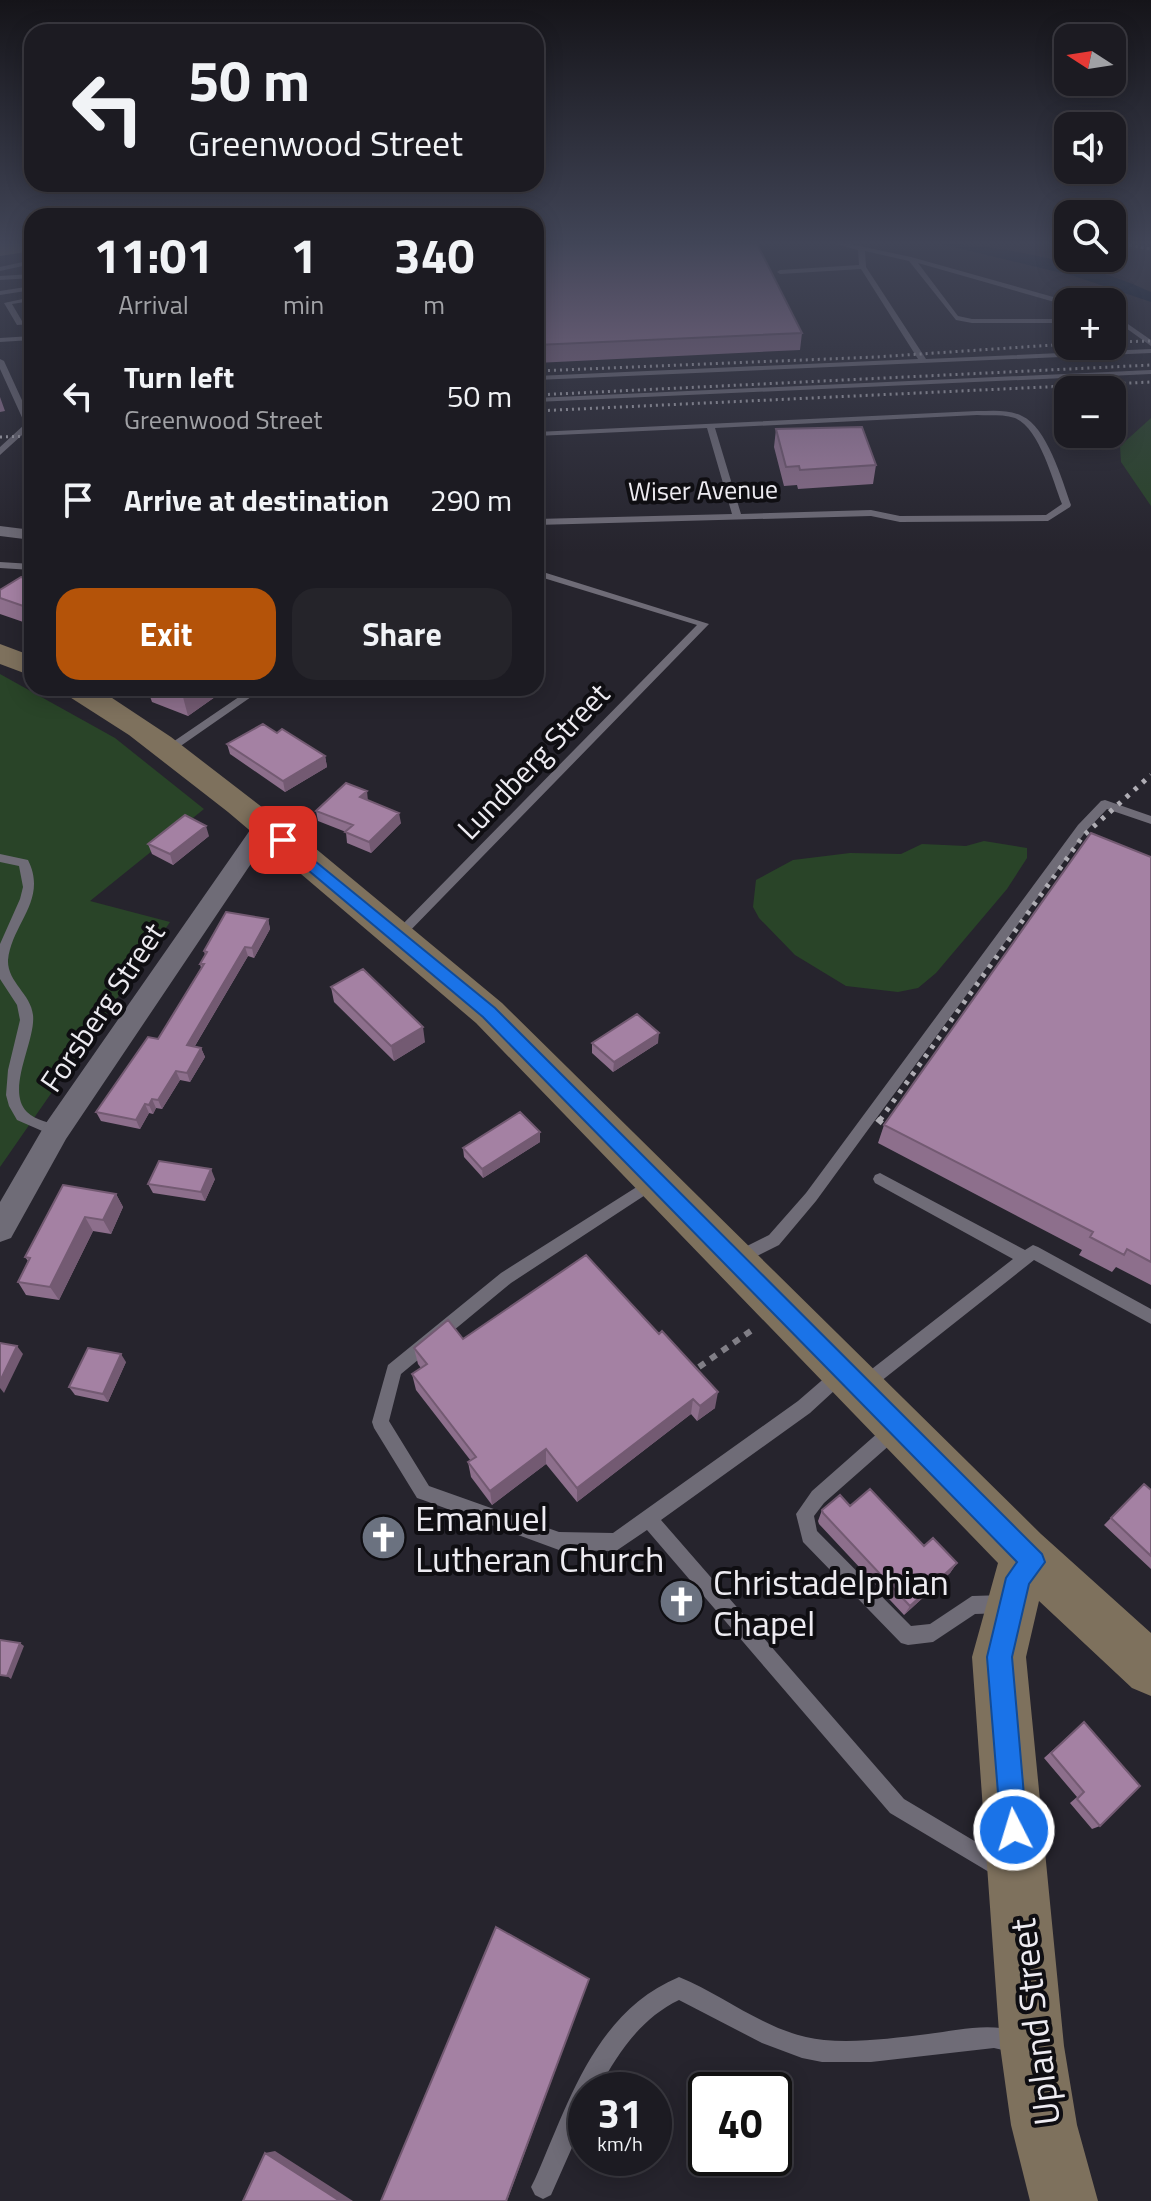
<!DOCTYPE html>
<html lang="en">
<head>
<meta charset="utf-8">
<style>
  body { margin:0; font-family:"Titillium Web",sans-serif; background:#25242a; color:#f1f3f6; height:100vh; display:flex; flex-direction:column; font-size:30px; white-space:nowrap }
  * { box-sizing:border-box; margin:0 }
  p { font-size:26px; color:#a0a1a5 }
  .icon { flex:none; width:44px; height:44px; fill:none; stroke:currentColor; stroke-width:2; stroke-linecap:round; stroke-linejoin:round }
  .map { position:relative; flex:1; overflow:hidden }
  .details { position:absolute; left:24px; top:208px; width:520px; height:488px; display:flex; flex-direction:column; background:#1c1b22; border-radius:24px; box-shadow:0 4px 20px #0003,0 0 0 2px #3a3940 }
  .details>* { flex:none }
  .hud { position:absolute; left:24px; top:24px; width:520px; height:168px; border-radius:24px; box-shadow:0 4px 20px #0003,0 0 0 2px #3a3940; background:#1c1b22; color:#f1f3f6; overflow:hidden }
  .needle { width:52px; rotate:282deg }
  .fabs { position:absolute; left:1054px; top:24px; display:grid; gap:16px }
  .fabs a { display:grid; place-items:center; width:72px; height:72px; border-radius:16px; background:#1c1b22; box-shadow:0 4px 20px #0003,0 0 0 2px #3a3940; font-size:40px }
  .speed { position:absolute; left:568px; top:2072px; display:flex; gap:16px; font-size:40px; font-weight:700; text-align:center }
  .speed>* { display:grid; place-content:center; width:104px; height:104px; border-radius:50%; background:#1c1b22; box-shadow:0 4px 20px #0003,0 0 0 2px #3a3940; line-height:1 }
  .speed small { font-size:20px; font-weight:400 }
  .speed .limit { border:4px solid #111; border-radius:12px; background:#fff; color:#111 }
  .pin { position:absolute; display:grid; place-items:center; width:68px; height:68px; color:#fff; margin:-34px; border-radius:16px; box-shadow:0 4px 12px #0006 }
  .me { position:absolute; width:88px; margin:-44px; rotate:355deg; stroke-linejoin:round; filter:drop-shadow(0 0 6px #0008) }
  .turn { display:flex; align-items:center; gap:28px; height:168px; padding:0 32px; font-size:36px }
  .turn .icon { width:104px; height:104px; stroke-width:2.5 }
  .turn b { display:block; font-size:56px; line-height:68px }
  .eta { display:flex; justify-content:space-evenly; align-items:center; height:136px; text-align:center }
  .eta b { font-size:48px; font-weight:700; line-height:56px }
  .primary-button { display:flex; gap:16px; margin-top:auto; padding:16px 32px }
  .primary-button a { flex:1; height:92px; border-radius:24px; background:#b45309; color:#fff; font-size:32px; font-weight:700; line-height:92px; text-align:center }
  .primary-button a+a { background:#25242a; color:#f1f3f6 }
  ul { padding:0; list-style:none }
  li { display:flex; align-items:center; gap:24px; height:104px; padding:0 32px }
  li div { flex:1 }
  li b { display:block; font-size:30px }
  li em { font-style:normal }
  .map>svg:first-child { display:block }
</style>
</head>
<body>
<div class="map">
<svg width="1151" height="2201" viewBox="0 0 1151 2201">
  <rect width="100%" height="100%" fill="#26242d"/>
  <!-- green -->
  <path fill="#294428" d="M1151,418V506L1121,462L1120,446Z
    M0,674L115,738L204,809L90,901L170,922L0,1167Z
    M984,841L1027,848V858L1007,889L936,973L918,988L898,992L846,986L795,955L759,918L753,907L756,880L793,860L850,853L901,854L922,844L966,846Z"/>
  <!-- water -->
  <path fill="#001125" d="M941,244C1002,244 1095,266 1151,292V302L1074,276Z"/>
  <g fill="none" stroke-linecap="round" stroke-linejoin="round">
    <!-- path-far1 -->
    <path stroke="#807e86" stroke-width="3" stroke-dasharray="3 3" stroke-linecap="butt" d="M1123,244L1151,249"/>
    <!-- path -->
    <path stroke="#807e86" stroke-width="6" stroke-dasharray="7 7" stroke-linecap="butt" d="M699,1367L755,1328"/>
    <!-- lane -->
    <path fill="#6f6c77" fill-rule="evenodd" d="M836,244H850L911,257L1071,302L1065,305L918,263L958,316L972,319H1068V323H972L956,320L909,261L865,251L866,267L926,359L1151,349V353L536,380V376L918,359L861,269L780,274L777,272L780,270L859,265L858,250Z
      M32,260V264L0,271V267Z
      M32,274V278L0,280V276Z
      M32,286V290L0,295V291Z
      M32,297V301L12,304L22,321L32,320V324L17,325L4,303Z
      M1112,313L1151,340V346L1112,318Z
      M32,336V340L0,342V338Z
      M0,359L4,361L32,422V426L0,455V447L25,424L0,369Z
      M1151,370V374L536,402V398Z
      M977,411C992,411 1008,409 1022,416C1047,427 1062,480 1071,505L1070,507L1048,521L900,522L871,516L536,525V519L732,514L707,428L536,436V432ZM977,415C989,416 1003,414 1015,418C1039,427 1053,481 1062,504L1046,515L900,516L871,510L741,514L715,428Z
      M0,562L32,564V570L0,568Z
      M536,566L543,572L709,624L403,938H395L393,935L395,932L697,625L537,576Z
      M252,688H264L172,752H164V748Z
      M1105,800L1151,816V824L1107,809L1086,831L816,1201L779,1245L741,1264L736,1266L731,1264L728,1259L731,1254L769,1235L806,1193L1078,825L1101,801Z
      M0,854L28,860C48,900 12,923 8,960C7,982 31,994 33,1015C36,1041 5,1090 27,1112C35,1120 51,1123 61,1127L63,1131L61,1135L56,1137L17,1120L9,1106L6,1095L8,1070L20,1020L17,1005L0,979V944L20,899L23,887L19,866L0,862Z
      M880,1173L1025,1250L1033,1245L1038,1247L1151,1309V1324L1034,1260L871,1389L865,1392L859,1389L857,1384L859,1379L1013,1259L875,1183L873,1179L875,1175Z
      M654,1176L659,1178L661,1182L659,1186L511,1283L401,1374L389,1421L429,1486L559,1532L613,1533L798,1401L835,1369L841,1366L847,1369L849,1374L847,1379L810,1413L661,1520L904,1799L1008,1861L1011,1868L1008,1875L1001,1878L994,1875L890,1813L647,1530L616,1551L559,1550L423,1500L417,1498L374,1428L372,1422L388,1365L501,1273Z
      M894,1422L900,1424L902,1430L900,1436L824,1503L814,1516L817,1531L911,1626L930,1624L972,1596L1004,1595L1010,1598L1013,1604L1010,1610L1004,1613L975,1614L933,1642L908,1645L901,1643L803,1542L796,1514L812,1491L888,1424Z
      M679,1977C728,1997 770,2035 824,2040C858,2043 894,2038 928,2034C960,2030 993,2021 1024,2034L1027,2042L1024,2050L1016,2053L994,2048L871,2062H822L802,2058L762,2043L679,2000C640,2019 618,2053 598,2090H586V2116L551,2195L543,2199L535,2195L531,2187L535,2179C569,2102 595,2012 679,1977Z"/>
    <!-- street -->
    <path fill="#6f6c77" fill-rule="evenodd" d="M0,526L32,530V540L0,536Z
      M265,817L273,820L277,825L66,1139L11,1238L0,1242V1202L46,1123L257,820Z"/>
    <!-- secondary -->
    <path fill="#7e715d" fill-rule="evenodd" d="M0,244H32V251L0,256Z
      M0,644L32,656V676L0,664Z
      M61,688H97L171,737L315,848L502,1003L1041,1534L1151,1633V1696L1132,1688L1039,1601L1026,1657L1064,2046L1077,2125L1098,2201H1030L1011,2125L1000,2046L972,1657L998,1563L476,1023L228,812L129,735L65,694Z"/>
    <!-- rail-far2 -->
    <path stroke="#afadb4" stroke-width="3" stroke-dasharray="2 4" stroke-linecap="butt" d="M1112,342L1151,341
      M536,371L876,357L1068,344
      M536,395L1151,365
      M536,411L1151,382
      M0,437L32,436"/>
    <!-- rail-far1 -->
    <path stroke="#afadb4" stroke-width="5" stroke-dasharray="4 7" stroke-linecap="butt" d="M880,1120L1083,836L1151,775"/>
    <!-- rail -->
    <path stroke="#afadb4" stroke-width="7" stroke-dasharray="5 9" stroke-linecap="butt" d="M878,1123L882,1118"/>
  </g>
  <!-- wall -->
  <path fill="#8d6f8c" d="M536,244L802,333L800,350L536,363Z
    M0,397L5,411L0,412Z
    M776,429L876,465L873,484L798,489L797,485L784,486L774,447Z
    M32,581V625L0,614V590Z
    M147,688H221L222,692L188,716L152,702Z
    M277,733L325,756L327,767L285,792L230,754L227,744Z
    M368,800L401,823L371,853L347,843L346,832L318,821L316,811Z
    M209,836L173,865L152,854L148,844Z
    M1151,857V1285L1116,1267L1112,1272L1079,1255L1082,1250L878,1143L884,1125Z
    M268,919L270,929L254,958L248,956L195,1046L201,1048L205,1057L190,1082L180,1080L162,1109L156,1108L153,1114L149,1113L140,1129L101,1121L96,1112L158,1039L201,968L200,964L205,955L204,951Z
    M331,987L425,1042L394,1061L334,1002Z
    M592,1043H658L613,1072L592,1053Z
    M540,1142L483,1178L464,1157L463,1148Z
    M215,1179L205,1201L153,1193L148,1184Z
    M116,1194L123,1207L111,1234L93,1231L59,1300L26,1295L18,1282L28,1261L25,1257Z
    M586,1255L715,1408L697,1421L691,1414L577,1502L546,1464L492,1505L471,1477L468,1462L471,1461L416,1390L412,1374L421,1368L418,1364L414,1348L463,1339Z
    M126,1362L108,1402L75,1395L69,1387Z
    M1144,1484L1151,1490V1569L1104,1525Z
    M850,1506L957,1563L950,1573L904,1615L819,1524L818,1521L822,1510Z
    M1084,1722L1100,1826L1092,1829L1070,1803L1077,1797L1044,1758Z"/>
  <!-- shaded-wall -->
  <path fill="#735a72" d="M196,688H221L222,692L188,716L183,697Z
    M325,756L327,767L285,792L283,781Z
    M367,791L368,801L360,797Z
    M399,813L401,823L371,853L369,842Z
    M206,826L209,836L173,865L170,854Z
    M268,919L270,929L254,958L252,948Z
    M245,947L248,956L190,1054L187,1045Z
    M423,1027L425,1042L394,1061L391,1046Z
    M659,1033L658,1043L613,1072L614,1062Z
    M201,1048L205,1057L190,1082L187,1073Z
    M176,1071L180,1080L162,1109L158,1100Z
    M152,1099L156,1108L153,1114L149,1105Z
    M145,1104L149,1113L140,1129L136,1120Z
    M540,1132V1142L483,1178L482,1169Z
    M211,1169L215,1179L205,1201L201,1192Z
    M116,1194L123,1207L111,1234L103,1220Z
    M85,1217L93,1231L59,1300L50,1287Z
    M17,1346L23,1354L4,1393L0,1388V1381Z
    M121,1354L126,1362L108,1402L103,1394Z
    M718,1392L715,1408L697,1421L700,1406Z
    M693,1399L691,1414L577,1502V1488Z
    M546,1449V1464L492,1505L490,1491Z
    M957,1563L950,1573L904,1615L910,1606Z
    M20,1643L24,1646L11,1679L7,1676Z
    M589,1979L507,2201H506Z
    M275,2151L353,2201H340L265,2153Z"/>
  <!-- building -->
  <path fill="#a481a3" stroke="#735a72" stroke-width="2" d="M536,244H757L802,333L536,345Z
    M862,427L876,465L800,470L799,466L786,467L776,429Z
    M21,577L32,581V609L0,598V590Z
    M158,688H196L183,697Z
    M263,724L277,733L282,729L325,756L283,781L227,744Z
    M346,783L367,791L360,797L399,813L369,842L345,832L353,825L316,811Z
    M185,815L206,826L170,854L148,844Z
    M1091,833L1151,857V1262L1127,1249L1124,1255L1090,1237L1093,1232L884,1125Z
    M226,912L268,919L252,948L245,947L187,1045L201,1048L187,1073L176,1071L158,1100L152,1099L149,1105L145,1104L136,1120L96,1112L148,1037L158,1039L204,964H200L207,952L204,951Z
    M363,969L423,1027L391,1046L331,987Z
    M637,1014L659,1033L614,1062L592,1043Z
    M520,1112L540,1132L482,1169L463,1148Z
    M159,1161L211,1169L201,1192L148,1184Z
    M63,1185L116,1194L103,1220L85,1217L50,1287L18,1282L30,1258L25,1257Z
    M586,1255L659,1334L662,1331L718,1392L700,1406L693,1399L577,1488L546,1449L490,1491L468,1462L476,1457L412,1374L427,1364L414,1348L448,1320L463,1339Z
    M0,1343L17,1346L0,1381Z
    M88,1348L121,1354L103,1394L69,1387Z
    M1144,1484L1151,1490V1556L1111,1518Z
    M870,1489L924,1546L933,1538L957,1563L910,1606L823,1513L822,1510L840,1495L850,1506Z
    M0,1640L20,1643L7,1676L0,1675Z
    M1084,1722L1140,1786L1100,1826L1077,1799L1084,1792L1051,1753Z
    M496,1927L589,1979L506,2201H381Z
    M265,2153L340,2201H243Z"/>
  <!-- sky -->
  <linearGradient id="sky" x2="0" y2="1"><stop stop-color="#151419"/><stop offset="0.44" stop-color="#414557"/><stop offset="1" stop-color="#414557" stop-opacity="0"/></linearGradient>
  <rect width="1151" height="552" fill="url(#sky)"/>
  <!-- route -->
  <path fill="#1a73e8" stroke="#114b97" stroke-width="2" d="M283,835L495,1008L1042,1554L1045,1562L1029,1584L1012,1657L1027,1830L1023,1839L1014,1843L1005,1839L1001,1830L987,1657L1006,1578L1017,1562L483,1017L277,844V836Z"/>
  <!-- icons -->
  <defs>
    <symbol id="church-disc" viewBox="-11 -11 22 22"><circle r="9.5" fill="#6b7280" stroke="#0f0e12"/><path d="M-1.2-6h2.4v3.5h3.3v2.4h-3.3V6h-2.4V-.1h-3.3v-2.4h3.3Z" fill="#fff"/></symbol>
  </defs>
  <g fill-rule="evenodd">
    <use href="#church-disc" x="358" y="1512" width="51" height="51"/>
    <use href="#church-disc" x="656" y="1576" width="51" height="51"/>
  </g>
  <g text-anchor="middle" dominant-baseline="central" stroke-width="8" stroke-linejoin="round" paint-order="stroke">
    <!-- far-street labels -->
    <g font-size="26" fill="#edebf1" stroke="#0f0e12">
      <text transform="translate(703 490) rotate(-1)">Wiser Avenue</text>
    </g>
    <!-- street labels -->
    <g font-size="30" fill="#edebf1" stroke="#0f0e12">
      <text transform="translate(533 761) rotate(-46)">Lundberg Street</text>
      <text transform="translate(102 1007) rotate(-56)">Forsberg Street</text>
    </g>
    <!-- near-poi labels -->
    <g font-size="36" fill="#edebf1" stroke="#0f0e12" text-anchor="start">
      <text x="415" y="1517">Emanuel<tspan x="415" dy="41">Lutheran Church</tspan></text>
      <text x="713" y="1581">Christadelphian<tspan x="713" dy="41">Chapel</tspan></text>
    </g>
    <!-- near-street labels -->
    <g font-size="36" fill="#edebf1" stroke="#0f0e12">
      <text transform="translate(1034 2022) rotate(-97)">Upland Street</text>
    </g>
  </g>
</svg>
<div class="fabs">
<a><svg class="needle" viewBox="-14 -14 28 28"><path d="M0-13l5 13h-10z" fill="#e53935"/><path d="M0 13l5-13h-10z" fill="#a0a1a5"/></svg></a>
<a><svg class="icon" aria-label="sound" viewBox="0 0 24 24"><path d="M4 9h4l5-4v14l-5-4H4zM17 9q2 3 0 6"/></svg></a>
<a><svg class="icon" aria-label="search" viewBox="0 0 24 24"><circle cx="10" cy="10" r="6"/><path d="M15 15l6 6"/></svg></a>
<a>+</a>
<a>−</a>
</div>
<div class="speed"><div>31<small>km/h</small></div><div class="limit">40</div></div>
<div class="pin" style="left:283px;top:840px;background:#d93025"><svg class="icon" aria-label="arrive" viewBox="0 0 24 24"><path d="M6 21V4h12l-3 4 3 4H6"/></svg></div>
<svg class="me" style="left:1014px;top:1830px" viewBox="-20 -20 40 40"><circle r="17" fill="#1a73e8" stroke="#fff" stroke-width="3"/><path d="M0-11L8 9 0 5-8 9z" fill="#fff"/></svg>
<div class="hud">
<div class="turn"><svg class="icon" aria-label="left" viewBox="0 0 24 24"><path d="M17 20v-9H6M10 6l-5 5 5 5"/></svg><div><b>50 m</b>Greenwood Street</div></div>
</div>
<section class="details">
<div class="eta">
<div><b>11:01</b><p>Arrival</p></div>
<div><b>1</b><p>min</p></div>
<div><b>340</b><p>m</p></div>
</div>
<ul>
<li><svg class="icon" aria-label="left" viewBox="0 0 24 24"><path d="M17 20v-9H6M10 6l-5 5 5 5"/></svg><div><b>Turn left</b><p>Greenwood Street</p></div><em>50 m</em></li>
<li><svg class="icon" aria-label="arrive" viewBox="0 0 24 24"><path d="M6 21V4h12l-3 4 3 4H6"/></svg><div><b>Arrive at destination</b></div><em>290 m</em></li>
</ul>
<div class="primary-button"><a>Exit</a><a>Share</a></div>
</section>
</div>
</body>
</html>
